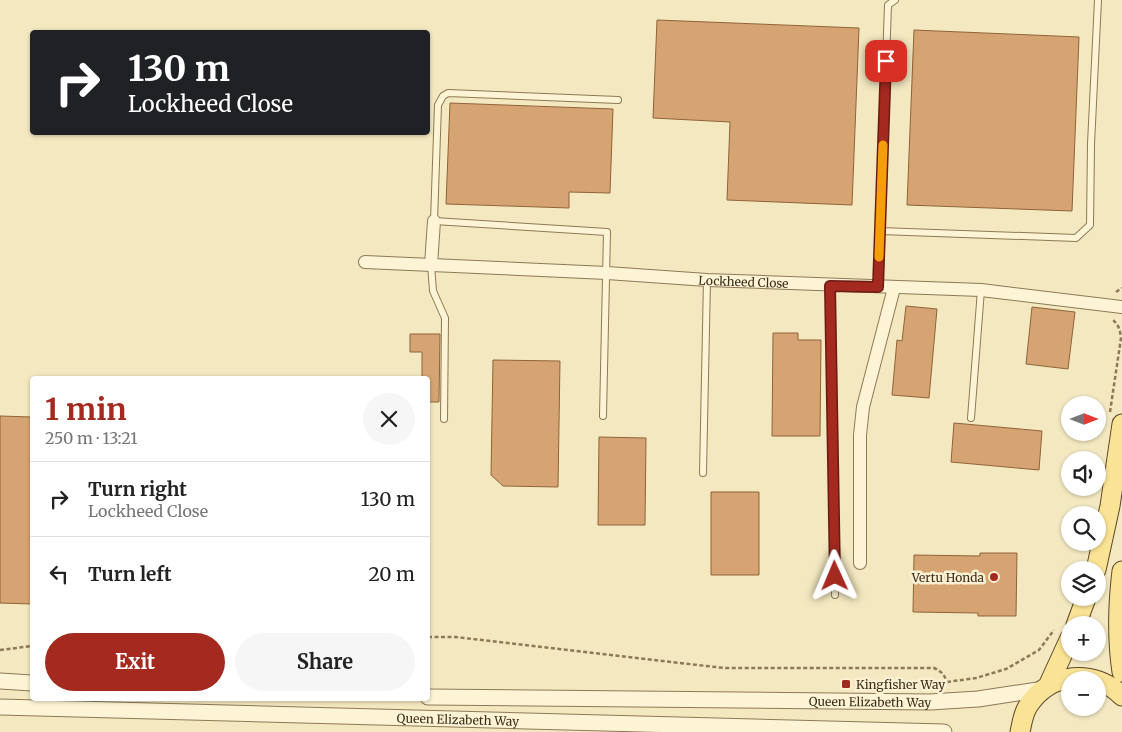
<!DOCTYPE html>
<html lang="en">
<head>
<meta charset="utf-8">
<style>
  body { margin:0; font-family:Merriweather,serif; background:#f6f6f6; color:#222; height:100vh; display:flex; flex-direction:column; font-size:19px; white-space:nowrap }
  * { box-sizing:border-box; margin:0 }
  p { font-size:16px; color:#767676 }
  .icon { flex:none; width:28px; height:28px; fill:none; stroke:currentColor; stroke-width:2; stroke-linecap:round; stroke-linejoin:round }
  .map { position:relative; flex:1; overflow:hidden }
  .sheet { position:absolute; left:30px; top:376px; width:400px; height:325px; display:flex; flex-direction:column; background:#fff; border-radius:5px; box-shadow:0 1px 4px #0004 }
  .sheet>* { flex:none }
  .top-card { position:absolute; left:30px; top:30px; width:400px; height:105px; border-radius:5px; box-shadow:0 1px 4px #0004; background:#202124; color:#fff; overflow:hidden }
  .needle { width:32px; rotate:90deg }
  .tools { position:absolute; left:1061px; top:396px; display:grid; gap:10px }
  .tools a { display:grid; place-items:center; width:45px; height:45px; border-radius:50%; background:#fff; box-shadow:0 1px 4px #0004; font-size:25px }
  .pin { position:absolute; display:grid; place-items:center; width:42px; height:42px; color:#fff; margin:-21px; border-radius:10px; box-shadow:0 2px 8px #0006 }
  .me { position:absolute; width:55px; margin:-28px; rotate:359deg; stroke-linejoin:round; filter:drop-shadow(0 0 4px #0008) }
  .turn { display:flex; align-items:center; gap:18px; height:105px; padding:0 15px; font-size:22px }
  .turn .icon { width:65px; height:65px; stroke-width:2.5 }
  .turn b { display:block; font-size:35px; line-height:42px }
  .round { display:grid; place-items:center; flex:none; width:52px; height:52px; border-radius:26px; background:#f6f6f6 }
  .head { display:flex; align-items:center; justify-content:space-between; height:85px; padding:0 15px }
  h1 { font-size:30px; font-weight:700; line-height:38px; color:#a4291f }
  .primary-button { display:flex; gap:10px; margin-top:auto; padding:10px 15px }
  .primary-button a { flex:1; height:58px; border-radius:30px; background:#a4291f; color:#fff; font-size:20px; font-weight:700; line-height:58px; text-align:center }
  .primary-button a+a { background:#f6f6f6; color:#222 }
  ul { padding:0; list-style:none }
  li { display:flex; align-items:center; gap:15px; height:75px; padding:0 15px; border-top:1px solid #e0e0e0 }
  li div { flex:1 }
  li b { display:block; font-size:19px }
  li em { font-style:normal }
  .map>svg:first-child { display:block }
</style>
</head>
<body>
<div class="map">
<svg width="1122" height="732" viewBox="0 0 1122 732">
  <rect width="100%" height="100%" fill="#f3e8c0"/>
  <!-- building -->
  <path fill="#d5a472" stroke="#906339" d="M657,20L859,28L852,205L727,200L730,122L653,118Z
    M914,30L1079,37L1072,211L907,205Z
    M450,103L613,109L610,193L569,192V208L446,204Z
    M906,306L937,309L929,398L892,395L897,340L902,341Z
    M1032,307L1075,312L1068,369L1026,364Z
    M773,333H798V340H821L820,436H772Z
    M410,334H440L439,402H428V379H422V352H410Z
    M493,360L560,361L558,487L503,486L491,475Z
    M0,416L32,417V604L0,603Z
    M954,423L1042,431L1039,470L951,462Z
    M599,437L646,438L645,525H598Z
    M711,492H759V575H711Z
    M980,553H1017L1016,616H978V613L913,612L914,555L980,556Z"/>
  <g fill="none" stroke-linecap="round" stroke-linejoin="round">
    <defs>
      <path id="service" d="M880,231L1076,238L1090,225L1091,144L1098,0
        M431,265L433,291L445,318L444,419
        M830,285L835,595
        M878,287L888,5L895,0
        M603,416L607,232L434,221L438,105L443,96L448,93L618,100
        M971,418L981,290
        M703,473L707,280"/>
      <g id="minor">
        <path id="s1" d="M365,262L607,273L707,280L981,290L1122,307"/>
        <path d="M431,265L434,221"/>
        <path d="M860,563V435L863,407L894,288"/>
      </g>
      <g id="tertiary">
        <path d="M0,681L32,683"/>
        <path id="s2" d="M428,697L930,702L978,699L1044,689"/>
        <path id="s3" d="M0,707L944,732"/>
      </g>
      <path id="primary" d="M1096,570L1110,506L1122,424
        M1122,571C1118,604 1117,639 1122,672
        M1076,625L1086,598
        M1048,686L1070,638
        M1020,732C1022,723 1023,714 1028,706C1050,672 1094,668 1122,696"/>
    </defs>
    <!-- service casing -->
    <use href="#service" stroke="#8e7956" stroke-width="8"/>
    <!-- minor casing -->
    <use href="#minor" stroke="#8e7956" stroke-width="14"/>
    <!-- tertiary casing -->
    <use href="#tertiary" stroke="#8e7956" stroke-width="17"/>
    <!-- primary casing -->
    <use href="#primary" stroke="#5c462a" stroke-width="21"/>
    <!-- path -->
    <path stroke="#8e7956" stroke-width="2.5" stroke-dasharray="4 2.5" stroke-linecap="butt" d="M1116,292L1122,288
      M1110,412L1121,338C1120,330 1119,325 1112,319
      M428,637H455L724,668H934C941,671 944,674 947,682L930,683V687
      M0,650L32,646
      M947,682L976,678L1006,669L1039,650L1054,630"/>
    <!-- service -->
    <use href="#service" stroke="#fcf4d4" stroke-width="6"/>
    <!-- minor -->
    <use href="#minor" stroke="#fcf4d4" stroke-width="12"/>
    <!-- tertiary -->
    <use href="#tertiary" stroke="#fcf4d4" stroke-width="15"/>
    <!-- primary -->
    <use href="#primary" stroke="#fae394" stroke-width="19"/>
  </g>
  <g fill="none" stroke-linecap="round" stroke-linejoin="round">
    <defs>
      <path id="route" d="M835,576L830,286L878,287L886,61"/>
    </defs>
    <!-- route casing -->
    <use href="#route" stroke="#6b1b14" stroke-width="12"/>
    <!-- route -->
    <use href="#route" stroke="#a4291f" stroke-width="9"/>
    <!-- slow -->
    <path stroke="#f59e0b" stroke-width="9" d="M879,257L883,145"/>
  </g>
  <!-- markers -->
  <g fill="#a4291f" stroke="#f9f1d1" stroke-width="2">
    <circle cx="994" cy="577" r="5"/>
    <rect x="841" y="679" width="10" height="10" rx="2.5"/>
  </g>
  <g text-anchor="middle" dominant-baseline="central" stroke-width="5" stroke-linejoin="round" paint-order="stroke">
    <!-- street labels -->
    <g font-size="12" fill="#3c2e1c" stroke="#f9f1d1">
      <text stroke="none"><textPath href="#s1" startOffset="379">Lockheed Close</textPath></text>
      <text stroke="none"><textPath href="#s2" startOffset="442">Queen Elizabeth Way</textPath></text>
      <text stroke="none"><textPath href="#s3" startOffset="458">Queen Elizabeth Way</textPath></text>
    </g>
    <!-- poi labels -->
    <g font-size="12" fill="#3c2e1c" stroke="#f9f1d1" text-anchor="end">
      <text x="984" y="577">Vertu Honda</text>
      <text x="856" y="684" text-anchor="start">Kingfisher Way</text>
    </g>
  </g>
</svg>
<div class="tools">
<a><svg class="needle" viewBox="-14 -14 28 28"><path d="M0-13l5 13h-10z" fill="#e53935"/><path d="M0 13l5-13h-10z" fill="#767676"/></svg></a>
<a><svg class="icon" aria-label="sound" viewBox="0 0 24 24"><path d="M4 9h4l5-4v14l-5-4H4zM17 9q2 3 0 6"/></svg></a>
<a><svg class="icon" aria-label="search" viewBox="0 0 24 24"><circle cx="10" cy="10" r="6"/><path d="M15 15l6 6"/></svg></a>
<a><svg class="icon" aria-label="layers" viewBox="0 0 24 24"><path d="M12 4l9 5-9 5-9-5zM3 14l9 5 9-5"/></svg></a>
<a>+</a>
<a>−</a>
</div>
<div class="pin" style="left:886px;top:61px;background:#d93025"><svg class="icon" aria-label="arrive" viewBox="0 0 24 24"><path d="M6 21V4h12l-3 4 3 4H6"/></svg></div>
<svg class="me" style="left:835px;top:576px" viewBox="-20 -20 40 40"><path d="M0-17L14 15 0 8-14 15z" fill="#a4291f" stroke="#fff" stroke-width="4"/></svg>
<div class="top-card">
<div class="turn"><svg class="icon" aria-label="right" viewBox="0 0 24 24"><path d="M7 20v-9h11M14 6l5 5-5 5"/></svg><div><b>130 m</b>Lockheed Close</div></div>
</div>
<section class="sheet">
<div class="head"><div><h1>1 min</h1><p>250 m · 13:21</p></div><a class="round"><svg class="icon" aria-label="close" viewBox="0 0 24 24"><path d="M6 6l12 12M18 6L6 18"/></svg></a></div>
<ul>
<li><svg class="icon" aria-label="right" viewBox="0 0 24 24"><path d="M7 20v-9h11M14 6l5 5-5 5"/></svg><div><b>Turn right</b><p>Lockheed Close</p></div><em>130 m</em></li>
<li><svg class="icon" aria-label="left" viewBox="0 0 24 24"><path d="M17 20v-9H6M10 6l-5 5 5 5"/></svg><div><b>Turn left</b></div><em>20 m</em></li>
</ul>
<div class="primary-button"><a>Exit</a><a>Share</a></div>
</section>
</div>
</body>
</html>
